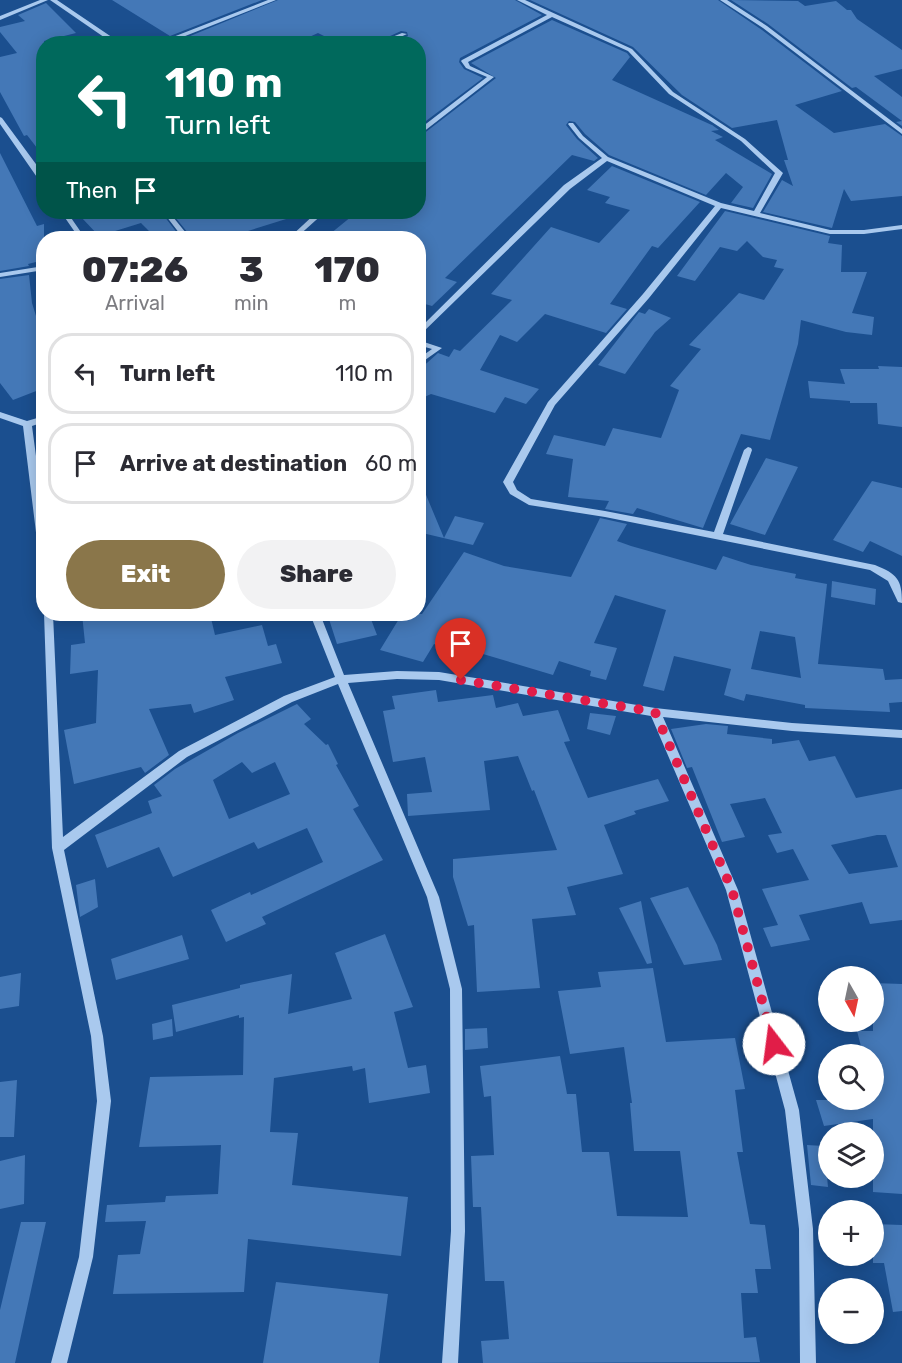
<!DOCTYPE html>
<html lang="en">
<head>
<meta charset="utf-8">
<style>
  body { margin:0; font-family:Rubik,sans-serif; background:#f2f2f3; color:#2b2b33; height:100vh; display:flex; flex-direction:column; font-size:22px; white-space:nowrap }
  * { box-sizing:border-box; margin:0 }
  p { font-size:20px; color:#7c7c81 }
  .icon { flex:none; width:33px; height:33px; fill:none; stroke:currentColor; stroke-width:2; stroke-linecap:round; stroke-linejoin:round }
  .map { position:relative; flex:1; overflow:hidden }
  .side { position:absolute; left:36px; top:231px; width:390px; height:390px; display:flex; flex-direction:column; background:#fff; border-radius:24px; box-shadow:0 3px 15px #0003 }
  .side>* { flex:none }
  .banner { position:absolute; left:36px; top:36px; width:390px; height:183px; border-radius:24px; box-shadow:0 3px 15px #0003; background:#00695c; color:#fff; overflow:hidden }
  .needle { width:39px; rotate:171deg }
  .fabs { position:absolute; left:818px; top:966px; display:grid; gap:12px }
  .fabs a { display:grid; place-items:center; width:66px; height:66px; border-radius:50%; background:#fff; box-shadow:0 3px 15px #0003; font-size:30px }
  .pin { position:absolute; display:grid; place-items:center; width:51px; height:51px; color:#fff; margin:-62px -26px; border-radius:50% 50% 50% 0; rotate:-45deg; box-shadow:0 0 6px #0007 }
  .pin .icon { rotate:45deg }
  .me { position:absolute; width:66px; margin:-33px; rotate:345deg; stroke-linejoin:round; filter:drop-shadow(0 0 4px #0008) }
  .turn { display:flex; align-items:center; gap:21px; height:126px; padding:0 30px; font-size:27px }
  .turn .icon { width:78px; height:78px; stroke-width:2.5 }
  .turn b { display:block; font-size:42px; line-height:51px }
  .then { display:flex; align-items:center; height:57px; padding:0 30px; background:#0003; gap:12px; font-size:22px }
  .eta { display:flex; justify-content:space-evenly; align-items:center; height:102px; text-align:center }
  .eta b { font-size:36px; font-weight:800; line-height:42px }
  .cta { display:flex; gap:12px; margin-top:auto; padding:12px 30px }
  .cta a { flex:1; height:69px; border-radius:36px; background:#8a764a; color:#fff; font-size:24px; font-weight:800; line-height:69px; text-align:center }
  .cta a+a { background:#f2f2f3; color:#2b2b33 }
  ul { padding:0; list-style:none }
  li { display:flex; align-items:center; gap:18px; height:81px; margin:0 12px 9px; padding:0 18px; border:3px solid #e1e1e2; border-radius:24px }
  li div { flex:1 }
  li b { display:block; font-size:22px }
  li em { font-style:normal }
  .map>svg:first-child { display:block }
</style>
</head>
<body>
<div class="map">
<svg width="902" height="1363" viewBox="0 0 902 1363">
  <rect width="100%" height="100%" fill="#1b4f8f"/>
  <!-- building -->
  <path fill="#4478b7" fill-rule="evenodd" d="M112,0H262L170,36Z
    M278,0H515L542,15L460,58L459,62L464,69L483,78L418,127V44H392L408,36L407,32L401,31L373,44H340L318,33L294,44H232L223,38L209,44H181L178,41Z
    M530,0H718L762,30L842,91L795,105L834,133L885,124L902,136V196L851,201L844,189L832,228L763,212L782,180L793,186L784,160H788L777,120L732,128L682,95L633,47Z
    M731,0L798,1L805,6L836,1L847,10H851L857,19L902,50V69L874,76L902,97V126L896,122L902,121L856,87L852,88L768,24Z
    M46,3L76,33L44,41V157L27,135L24,136L0,92V57L17,53L0,32V27L25,21L18,15Z
    M552,20L627,53L630,57L612,80L714,126L712,125L719,130L711,131L723,137L715,140L772,174L753,208L731,203L743,187L726,173L706,195L609,155L585,134L575,122L569,121L566,125L577,139L598,158L594,161L572,155L445,278L457,282L432,306L418,302V238H325L357,212H418V138L496,78L471,63Z
    M0,153L37,226L44,224V260L28,264L29,266L0,271Z
    M607,164L700,202L658,248L652,246L610,304L627,309L606,333L545,314L517,342L500,335L480,370L539,389L526,404L505,397L495,413L431,394L418,400V371L438,353L449,357L454,349L460,351L512,300L491,294L551,227L599,243L630,210L605,203L610,197L587,190L612,166Z
    M725,211L830,236L828,243L842,245L841,272H867L852,313L874,317L872,335L846,332L801,320L798,344L770,440L741,434L703,528L637,508L633,514L605,509L609,501L568,497L573,459L546,454L554,435L605,446L613,428L661,438L679,390L670,386L701,349L689,345L739,293L764,300L784,269L774,267L777,260L763,257L747,241L737,251L720,247L695,281L677,276Z
    M99,212H161L181,238H156L141,223L99,236L81,217Z
    M171,212H298L299,215L248,231L254,238H192Z
    M29,275L32,303L44,342V388L13,400L0,383V279Z
    M649,309L671,318L655,332L625,374L598,365L639,312L645,314Z
    M878,366L902,367V427L878,424L877,403H850V401L810,398L808,381L845,384L840,369H879Z
    M766,458L798,467L765,535L730,524Z
    M419,478L444,538L455,516L484,523L473,545L418,532Z
    M872,481L902,488V556L870,541L863,552L833,540Z
    M600,518L627,524L617,541L631,546L716,570L723,556L751,565L796,574L795,578L827,584L818,664L883,669L885,680L902,679V702L889,703L890,712L805,708V705L746,694L744,701L724,695L731,669L674,656L664,691L643,686L666,610L615,595L594,643L617,648L606,680L590,676L591,671L559,661L553,675L483,654L453,648L452,650L434,644L423,662L380,650L402,614H422L464,552L504,566L571,577ZM760,631L795,637L801,678L751,669Z
    M832,581L876,589L875,605L831,597Z
    M82,614H210L215,635L262,625L268,646L276,644L282,663L225,677L234,700L194,713L191,704L149,709L169,755L145,773L141,767L74,784L64,730L96,723L98,670L70,674L71,645L85,643Z
    M339,614H369L377,635L337,644L328,616Z
    M436,690L438,702L493,695L496,708L518,703L523,716L558,710L570,741L564,742L588,798L658,779L669,801L634,811L636,814L604,825L623,874L567,887L576,915L532,919L540,988L477,992L474,925L468,926L453,877V859L557,850L534,790L532,791L518,756L484,761L490,810L408,816L407,794L432,792L425,757L393,762L383,711L395,709L392,696Z
    M297,704L311,719L304,724L326,745L328,744L338,764L336,765L359,806L353,809L383,860L262,917L266,924L226,942L211,910L250,892L251,895L323,862L307,828L258,849L254,842L173,877L159,847L107,868L95,835L152,813L148,801L162,796L154,785L175,769L238,733ZM242,762L252,773L275,762L290,794L229,819L213,780Z
    M590,713L616,716L610,735L587,729Z
    M706,724L728,726L727,734L772,739V744L799,740L809,761L835,756L856,798L902,789V920L870,924L862,902L799,915L810,940L771,947L763,928L778,925L762,889L809,880L793,849L777,853L768,835L782,833L765,798L730,804L745,837L722,842L692,767L687,768L671,729ZM877,835H886L898,867L849,874L831,845Z
    M95,879L98,907L80,917L76,885Z
    M688,887L717,945L722,960L684,965L650,898Z
    M641,901L652,963L647,964L619,908Z
    M385,934L413,1007L394,1012L408,1068L426,1065L430,1093L369,1103L365,1068L353,1071L352,1066L274,1078L270,1132L298,1133L292,1185L408,1197L401,1256L248,1239L244,1292L113,1294L118,1255L140,1254L146,1221L105,1222L107,1205L165,1202L166,1196L218,1194L221,1145L139,1147L150,1077L243,1075L244,1017L239,1018V1015L176,1032L172,1005L240,988V985L292,974L288,1014L352,999L335,953Z
    M182,935L189,959L116,980L111,959Z
    M653,968L666,1042L735,1038L745,1089L735,1090L743,1152H737L750,1224L765,1225L771,1269H755L758,1293H741L744,1338L756,1337L760,1362L483,1363L481,1341L509,1339L504,1281H485L481,1207H473L471,1156L494,1155L491,1096L484,1097L480,1066L560,1056L567,1094H576L582,1152H609L617,1216L688,1217L680,1151H634L630,1103H632L624,1047L570,1054L558,991L601,987L598,972Z
    M21,973L19,1006L0,1009V977Z
    M873,983L902,984V1194L873,1192V1119L824,1126L816,1100H873V1054H863L857,1031H873V1016H877Z
    M172,1019L173,1036L153,1040L152,1024Z
    M487,1028L488,1048L465,1050V1029Z
    M17,1080L14,1137H0V1082Z
    M807,1145L824,1146L828,1187L811,1185Z
    M25,1155L24,1204L0,1209V1161Z
    M21,1222H46L15,1363H0V1310Z
    M873,1224L902,1225V1311L893,1312L884,1263H873Z
    M276,1282L388,1294L379,1363H263Z"/>
  <g fill="none" stroke-linecap="round" stroke-linejoin="round">
    <!-- minor -->
    <path fill="#a9c9ee" fill-rule="evenodd" d="M40,0H48L0,20V16Z
      M50,0H57L122,44H114Z
      M268,0H276L165,44H155Z
      M517,0H525L632,49L673,92L745,139L783,173L760,213L830,230H864L902,225V229L864,234H830L721,208L649,298L555,405L513,482L517,490L531,499L605,511L714,532L744,450L748,447L751,448L752,450L723,534L875,565C897,574 902,579 902,603L898,602L888,581L870,570L605,517L529,505L510,494L503,482L548,402L643,294L715,206L607,161L570,189L418,337V330L564,185L602,158L579,138L568,124L569,123H573L583,136L608,157L721,203L754,211L775,173L741,141L669,94L628,51L552,17L468,62L470,66L494,77L418,136V130L487,77L466,68L461,61L462,60L547,15Z
      M720,0H727L767,26L902,129V134L763,28Z
      M402,33L407,34L385,44H375Z
      M0,117L2,118L44,175V183H41L0,124Z
      M61,212H67L85,238H79Z
      M163,212H169L190,238H183Z
      M317,212H325L296,238H289Z
      M44,266V270L0,277V273Z
      M418,340L442,348L418,365V359L432,349L418,345Z
      M0,412L27,421L44,416V422L32,426L44,516V560L39,557L23,426L0,418Z
      M44,613L53,614L63,837L179,751L284,696L335,677L310,614H320L344,675L397,671L439,672L655,708L792,723L902,730V738L792,731L663,717L738,890L799,1110L813,1229L816,1363H800L799,1229L785,1110L726,890L651,716L439,680L397,679L348,683L439,897L462,989L465,1231L458,1363H442L451,1231L450,989L427,897L338,684L292,702L187,757L64,850L103,1036L111,1101L93,1257L67,1363H51L79,1257L97,1101L91,1036L52,848Z"/>
  </g>
  <g fill="none" stroke-linecap="round" stroke-linejoin="round">
    <!-- route -->
    <path stroke="#e11d48" stroke-width="10" stroke-dasharray="0 18" d="M461,680L655,712L732,890L774,1044"/>
  </g>
</svg>
<div class="fabs">
<a><svg class="needle" viewBox="-14 -14 28 28"><path d="M0-13l5 13h-10z" fill="#e53935"/><path d="M0 13l5-13h-10z" fill="#7c7c81"/></svg></a>
<a><svg class="icon" aria-label="search" viewBox="0 0 24 24"><circle cx="10" cy="10" r="6"/><path d="M15 15l6 6"/></svg></a>
<a><svg class="icon" aria-label="layers" viewBox="0 0 24 24"><path d="M12 4l9 5-9 5-9-5zM3 14l9 5 9-5"/></svg></a>
<a>+</a>
<a>−</a>
</div>
<div class="pin" style="left:461px;top:680px;background:#d93025"><svg class="icon" aria-label="arrive" viewBox="0 0 24 24"><path d="M6 21V4h12l-3 4 3 4H6"/></svg></div>
<svg class="me" style="left:774px;top:1044px" viewBox="-20 -20 40 40"><circle r="19" fill="#fff"/><path d="M0-13L10 11 0 6-10 11z" fill="#e11d48"/></svg>
<div class="banner">
<div class="turn"><svg class="icon" aria-label="left" viewBox="0 0 24 24"><path d="M17 20v-9H6M10 6l-5 5 5 5"/></svg><div><b>110 m</b>Turn left</div></div>
<div class="then">Then<svg class="icon" aria-label="arrive" viewBox="0 0 24 24"><path d="M6 21V4h12l-3 4 3 4H6"/></svg></div>
</div>
<section class="side">
<div class="eta">
<div><b>07:26</b><p>Arrival</p></div>
<div><b>3</b><p>min</p></div>
<div><b>170</b><p>m</p></div>
</div>
<ul>
<li><svg class="icon" aria-label="left" viewBox="0 0 24 24"><path d="M17 20v-9H6M10 6l-5 5 5 5"/></svg><div><b>Turn left</b></div><em>110 m</em></li>
<li><svg class="icon" aria-label="arrive" viewBox="0 0 24 24"><path d="M6 21V4h12l-3 4 3 4H6"/></svg><div><b>Arrive at destination</b></div><em>60 m</em></li>
</ul>
<div class="cta"><a>Exit</a><a>Share</a></div>
</section>
</div>
</body>
</html>
